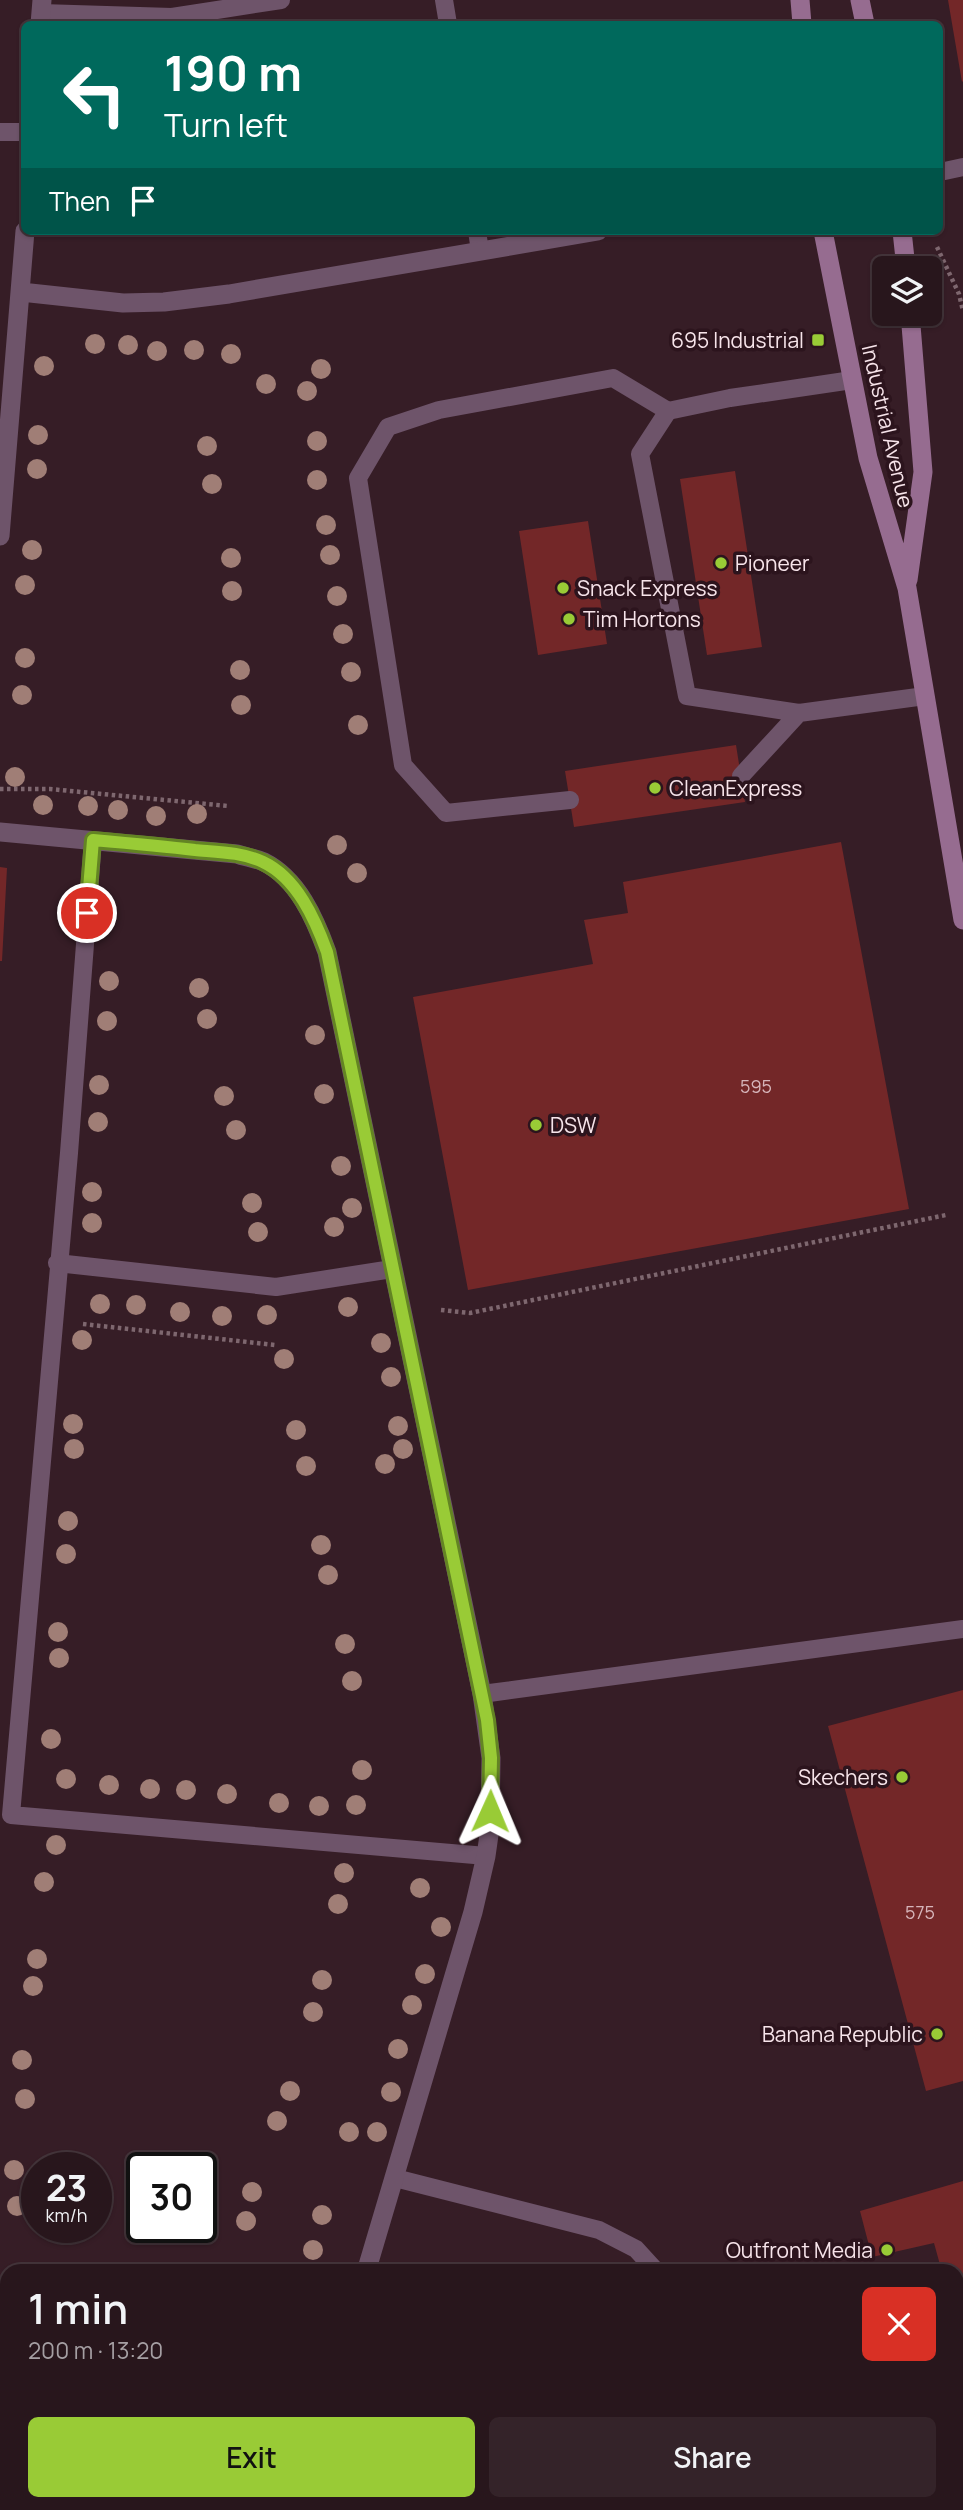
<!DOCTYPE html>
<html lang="en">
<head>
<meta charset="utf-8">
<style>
  body { margin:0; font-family:Manrope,sans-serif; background:#342329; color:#f1f3f6; height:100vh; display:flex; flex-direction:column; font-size:26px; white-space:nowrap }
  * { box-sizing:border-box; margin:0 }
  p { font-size:23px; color:#a59fa3 }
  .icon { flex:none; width:38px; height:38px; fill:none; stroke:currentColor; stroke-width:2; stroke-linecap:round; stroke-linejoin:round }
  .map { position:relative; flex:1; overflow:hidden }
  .sheet { position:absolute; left:0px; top:2264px; width:964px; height:247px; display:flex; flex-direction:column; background:#28161c; border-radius:21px 21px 0 0; box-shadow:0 2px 5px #0004,0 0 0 2px #44353b }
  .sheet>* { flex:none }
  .guide { position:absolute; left:21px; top:21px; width:922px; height:214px; border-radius:10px; box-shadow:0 2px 5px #0004,0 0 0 2px #44353b; background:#00695c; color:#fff; overflow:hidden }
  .tools { position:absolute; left:872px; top:256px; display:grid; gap:14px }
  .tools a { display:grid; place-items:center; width:70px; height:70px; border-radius:10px; background:#28161c; box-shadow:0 2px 5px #0004,0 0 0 2px #44353b; font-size:35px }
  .speed { position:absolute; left:21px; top:2152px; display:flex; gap:14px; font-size:35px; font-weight:700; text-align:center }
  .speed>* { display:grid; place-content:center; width:91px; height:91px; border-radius:50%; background:#28161c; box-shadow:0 2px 5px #0004,0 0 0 2px #44353b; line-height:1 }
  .speed small { font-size:18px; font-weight:400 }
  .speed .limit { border:4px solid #111; border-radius:10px; background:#fff; color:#111 }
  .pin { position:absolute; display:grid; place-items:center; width:60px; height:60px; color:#fff; margin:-30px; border:4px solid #fff; border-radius:50%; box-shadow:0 2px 7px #0007 }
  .me { position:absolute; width:77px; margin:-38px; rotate:1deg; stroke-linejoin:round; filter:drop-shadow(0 0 5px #0008) }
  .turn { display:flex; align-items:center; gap:24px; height:147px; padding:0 28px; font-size:32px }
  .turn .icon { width:91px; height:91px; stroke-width:2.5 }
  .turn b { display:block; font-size:49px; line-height:60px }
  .then { display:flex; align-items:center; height:66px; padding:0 28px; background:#0003; gap:14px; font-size:26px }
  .round { display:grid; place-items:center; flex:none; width:74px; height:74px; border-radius:10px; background:#342329 }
  .headline { display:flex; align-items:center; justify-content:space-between; height:119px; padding:0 28px }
  h1 { font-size:42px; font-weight:600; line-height:52px }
  .action { display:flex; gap:14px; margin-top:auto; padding:14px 28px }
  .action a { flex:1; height:80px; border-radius:10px; background:#99cb36; color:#111; font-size:28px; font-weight:600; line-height:80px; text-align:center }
  .action a+a { background:#342329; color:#f1f3f6 }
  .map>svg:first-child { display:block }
</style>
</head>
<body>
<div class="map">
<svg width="963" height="2510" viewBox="0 0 963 2510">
  <rect width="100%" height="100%" fill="#361d26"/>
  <!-- building -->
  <path fill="#732728" d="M948,0H963V81L962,82Z
    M735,471L762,647L707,655L680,479Z
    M588,521L607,644L538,655L519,531Z
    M736,745L745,802L574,827L565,771Z
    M841,842L909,1209L468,1290L413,997L593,964L584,920L628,913L623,882Z
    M0,867L7,868L2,961H0Z
    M963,1690V2081L926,2091L828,1726Z
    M963,2181V2321L957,2322V2272H942L934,2243L872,2257L860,2211Z
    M369,2504H461L487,2509L368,2510Z"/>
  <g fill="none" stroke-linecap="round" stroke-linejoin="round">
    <!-- path -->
    <path stroke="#7e676f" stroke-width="4.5" stroke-dasharray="3.5 3.5" stroke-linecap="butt" d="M937,247L959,294L963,311
      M0,789H50L228,806
      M441,1310L470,1313L946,1215
      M83,1324L275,1345
      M361,2510L362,2504"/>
    <!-- service -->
    <path stroke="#6e546a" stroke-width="18" d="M444,0L448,24
      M41,13L172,17L281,0
      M0,132H24
      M940,172L963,167
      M477,231L480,251
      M852,380L730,398L668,411L640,454L687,696L799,713L925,696
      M741,776L799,713
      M570,800L446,813L403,765L358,478L388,427L439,410L613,378L668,411
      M93,840L69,1153L11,1815L486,1856
      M57,1263L276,1287L392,1269
      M482,1694L963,1629
      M395,2178L599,2230L636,2249L657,2272"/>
    <!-- minor -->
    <path stroke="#6e546a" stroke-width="19" d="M40,24L42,0
      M21,292L123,303L164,302L229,294L598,231
      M0,536L25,231
      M0,832L237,854C245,857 255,858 264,862C298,879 315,919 327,952L482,1694L491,1758L490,1828L486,1856L473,1912L366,2272
      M293,2510L295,2504"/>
    <!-- secondary -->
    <path stroke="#966c90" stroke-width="19" d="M800,0L802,24
      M860,0L865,24
      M823,231L868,458L907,588L963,920
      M902,231L906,268
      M908,580L923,472L910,313"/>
  </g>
  <!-- trees -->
  <g fill="#a07e76">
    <circle cx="95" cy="344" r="10"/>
    <circle cx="128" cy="345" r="10"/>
    <circle cx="194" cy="350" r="10"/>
    <circle cx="157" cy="351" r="10"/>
    <circle cx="231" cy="354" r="10"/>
    <circle cx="44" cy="366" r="10"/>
    <circle cx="321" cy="369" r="10"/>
    <circle cx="266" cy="384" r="10"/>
    <circle cx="307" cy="391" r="10"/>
    <circle cx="38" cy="435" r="10"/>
    <circle cx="317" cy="441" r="10"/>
    <circle cx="207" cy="446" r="10"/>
    <circle cx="37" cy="469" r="10"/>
    <circle cx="317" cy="480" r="10"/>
    <circle cx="212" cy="484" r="10"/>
    <circle cx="326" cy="525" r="10"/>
    <circle cx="32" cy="550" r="10"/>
    <circle cx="330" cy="555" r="10"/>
    <circle cx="231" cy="558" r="10"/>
    <circle cx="25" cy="585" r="10"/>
    <circle cx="232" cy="591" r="10"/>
    <circle cx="337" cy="596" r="10"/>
    <circle cx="343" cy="634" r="10"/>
    <circle cx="25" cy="658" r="10"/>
    <circle cx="240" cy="670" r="10"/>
    <circle cx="351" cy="672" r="10"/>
    <circle cx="22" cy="695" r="10"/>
    <circle cx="241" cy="705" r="10"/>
    <circle cx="358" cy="725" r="10"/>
    <circle cx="15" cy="777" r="10"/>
    <circle cx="43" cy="805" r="10"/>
    <circle cx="88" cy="806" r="10"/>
    <circle cx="118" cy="810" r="10"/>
    <circle cx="197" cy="814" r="10"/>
    <circle cx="156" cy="816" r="10"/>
    <circle cx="337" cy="845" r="10"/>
    <circle cx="357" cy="873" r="10"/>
    <circle cx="109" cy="981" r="10"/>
    <circle cx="199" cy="988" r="10"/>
    <circle cx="207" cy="1019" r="10"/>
    <circle cx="107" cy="1021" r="10"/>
    <circle cx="315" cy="1035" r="10"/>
    <circle cx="99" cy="1085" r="10"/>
    <circle cx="324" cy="1094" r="10"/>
    <circle cx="224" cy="1096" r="10"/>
    <circle cx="98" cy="1122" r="10"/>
    <circle cx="236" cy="1130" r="10"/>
    <circle cx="341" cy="1166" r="10"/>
    <circle cx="92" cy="1192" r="10"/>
    <circle cx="252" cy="1203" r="10"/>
    <circle cx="352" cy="1208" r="10"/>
    <circle cx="92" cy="1223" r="10"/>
    <circle cx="334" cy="1227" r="10"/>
    <circle cx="258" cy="1232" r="10"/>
    <circle cx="100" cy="1304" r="10"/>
    <circle cx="136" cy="1305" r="10"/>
    <circle cx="348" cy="1307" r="10"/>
    <circle cx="180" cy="1312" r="10"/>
    <circle cx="267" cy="1315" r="10"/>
    <circle cx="222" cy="1316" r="10"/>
    <circle cx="82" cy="1340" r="10"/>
    <circle cx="381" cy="1343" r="10"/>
    <circle cx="284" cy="1359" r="10"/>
    <circle cx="391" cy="1377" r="10"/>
    <circle cx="73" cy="1424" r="10"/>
    <circle cx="398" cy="1426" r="10"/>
    <circle cx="296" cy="1430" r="10"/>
    <circle cx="74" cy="1449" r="10"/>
    <circle cx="403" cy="1449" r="10"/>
    <circle cx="385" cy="1464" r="10"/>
    <circle cx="306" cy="1466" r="10"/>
    <circle cx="68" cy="1521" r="10"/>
    <circle cx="321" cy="1545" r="10"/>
    <circle cx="66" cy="1554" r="10"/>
    <circle cx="328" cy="1575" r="10"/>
    <circle cx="58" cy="1632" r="10"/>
    <circle cx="345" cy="1644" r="10"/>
    <circle cx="59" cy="1658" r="10"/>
    <circle cx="352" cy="1681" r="10"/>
    <circle cx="51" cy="1739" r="10"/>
    <circle cx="362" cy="1770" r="10"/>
    <circle cx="66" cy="1779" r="10"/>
    <circle cx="109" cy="1785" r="10"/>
    <circle cx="150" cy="1789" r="10"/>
    <circle cx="186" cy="1790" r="10"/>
    <circle cx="227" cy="1794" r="10"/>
    <circle cx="279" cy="1803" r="10"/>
    <circle cx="356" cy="1805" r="10"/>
    <circle cx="319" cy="1806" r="10"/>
    <circle cx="56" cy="1845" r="10"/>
    <circle cx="344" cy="1873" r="10"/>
    <circle cx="44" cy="1882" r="10"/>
    <circle cx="420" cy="1888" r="10"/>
    <circle cx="338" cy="1904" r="10"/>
    <circle cx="441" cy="1927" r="10"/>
    <circle cx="37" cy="1959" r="10"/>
    <circle cx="425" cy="1974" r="10"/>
    <circle cx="322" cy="1980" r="10"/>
    <circle cx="33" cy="1986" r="10"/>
    <circle cx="412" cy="2005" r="10"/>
    <circle cx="313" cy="2012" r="10"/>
    <circle cx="398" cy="2049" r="10"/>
    <circle cx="22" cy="2060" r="10"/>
    <circle cx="290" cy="2091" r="10"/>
    <circle cx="391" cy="2092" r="10"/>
    <circle cx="25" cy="2099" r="10"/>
    <circle cx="277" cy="2121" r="10"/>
    <circle cx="349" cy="2132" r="10"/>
    <circle cx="377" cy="2132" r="10"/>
    <circle cx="14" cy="2170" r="10"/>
    <circle cx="252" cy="2192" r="10"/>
    <circle cx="17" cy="2206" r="10"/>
    <circle cx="322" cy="2215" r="10"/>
    <circle cx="246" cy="2221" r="10"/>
    <circle cx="313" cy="2250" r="10"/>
  </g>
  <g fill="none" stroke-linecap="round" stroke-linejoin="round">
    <defs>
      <path id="route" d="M87,913L93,840C127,843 161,846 195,850C218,852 242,852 263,862C297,878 315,919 327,952L487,1720L491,1758L490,1811"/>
    </defs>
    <!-- route casing -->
    <use href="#route" stroke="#638423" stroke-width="18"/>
    <!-- route -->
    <use href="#route" stroke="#99cb36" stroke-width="12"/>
  </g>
  <!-- markers -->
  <g fill="#99cb36" stroke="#2c141d" stroke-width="2.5">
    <rect x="811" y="333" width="14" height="14" rx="3.5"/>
    <circle cx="721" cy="563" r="7"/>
    <circle cx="563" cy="588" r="7"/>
    <circle cx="569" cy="619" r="7"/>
    <circle cx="655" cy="788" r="7"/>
    <circle cx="536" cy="1125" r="7"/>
    <circle cx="902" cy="1777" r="7"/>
    <circle cx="937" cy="2034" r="7"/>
    <circle cx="887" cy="2250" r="7"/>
  </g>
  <g text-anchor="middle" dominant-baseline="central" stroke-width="7" stroke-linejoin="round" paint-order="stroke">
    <!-- number labels -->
    <g font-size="18" fill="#d6b5ba">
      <text x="756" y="1086">595</text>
      <text x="920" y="1912">575</text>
    </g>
    <!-- poi labels -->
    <g font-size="21" fill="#f7e4ea" stroke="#2c141d" text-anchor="start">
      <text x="804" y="340" text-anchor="end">695 Industrial</text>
      <text x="735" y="563">Pioneer</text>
      <text x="577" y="588">Snack Express</text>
      <text x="583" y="619">Tim Hortons</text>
      <text x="669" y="788">CleanExpress</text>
      <text x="550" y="1125">DSW</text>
      <text x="888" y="1777" text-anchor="end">Skechers</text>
      <text x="923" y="2034" text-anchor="end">Banana Republic</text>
      <text x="873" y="2250" text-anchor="end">Outfront Media</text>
    </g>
    <!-- street labels -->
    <g font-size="21" fill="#f7e4ea" stroke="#2c141d">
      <text transform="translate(888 426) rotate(77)">Industrial Avenue</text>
    </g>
  </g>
</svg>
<div class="tools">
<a><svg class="icon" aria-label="layers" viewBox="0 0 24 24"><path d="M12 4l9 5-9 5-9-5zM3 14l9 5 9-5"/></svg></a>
</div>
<div class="speed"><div>23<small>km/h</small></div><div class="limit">30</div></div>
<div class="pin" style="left:87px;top:913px;background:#d93025"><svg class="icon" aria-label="arrive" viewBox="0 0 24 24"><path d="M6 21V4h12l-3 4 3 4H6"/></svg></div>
<svg class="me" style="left:490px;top:1811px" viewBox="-20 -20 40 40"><path d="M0-17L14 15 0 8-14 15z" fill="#99cb36" stroke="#fff" stroke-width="4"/></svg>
<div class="guide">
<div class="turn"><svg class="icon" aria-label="left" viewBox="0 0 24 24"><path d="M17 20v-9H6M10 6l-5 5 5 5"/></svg><div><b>190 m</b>Turn left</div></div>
<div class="then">Then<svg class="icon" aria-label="arrive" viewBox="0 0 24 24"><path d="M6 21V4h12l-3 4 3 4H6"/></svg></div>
</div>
<section class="sheet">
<div class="headline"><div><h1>1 min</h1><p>200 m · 13:20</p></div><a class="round" style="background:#d93025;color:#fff"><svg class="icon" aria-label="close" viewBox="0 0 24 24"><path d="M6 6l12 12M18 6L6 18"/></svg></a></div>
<div class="action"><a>Exit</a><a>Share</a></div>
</section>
</div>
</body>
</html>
